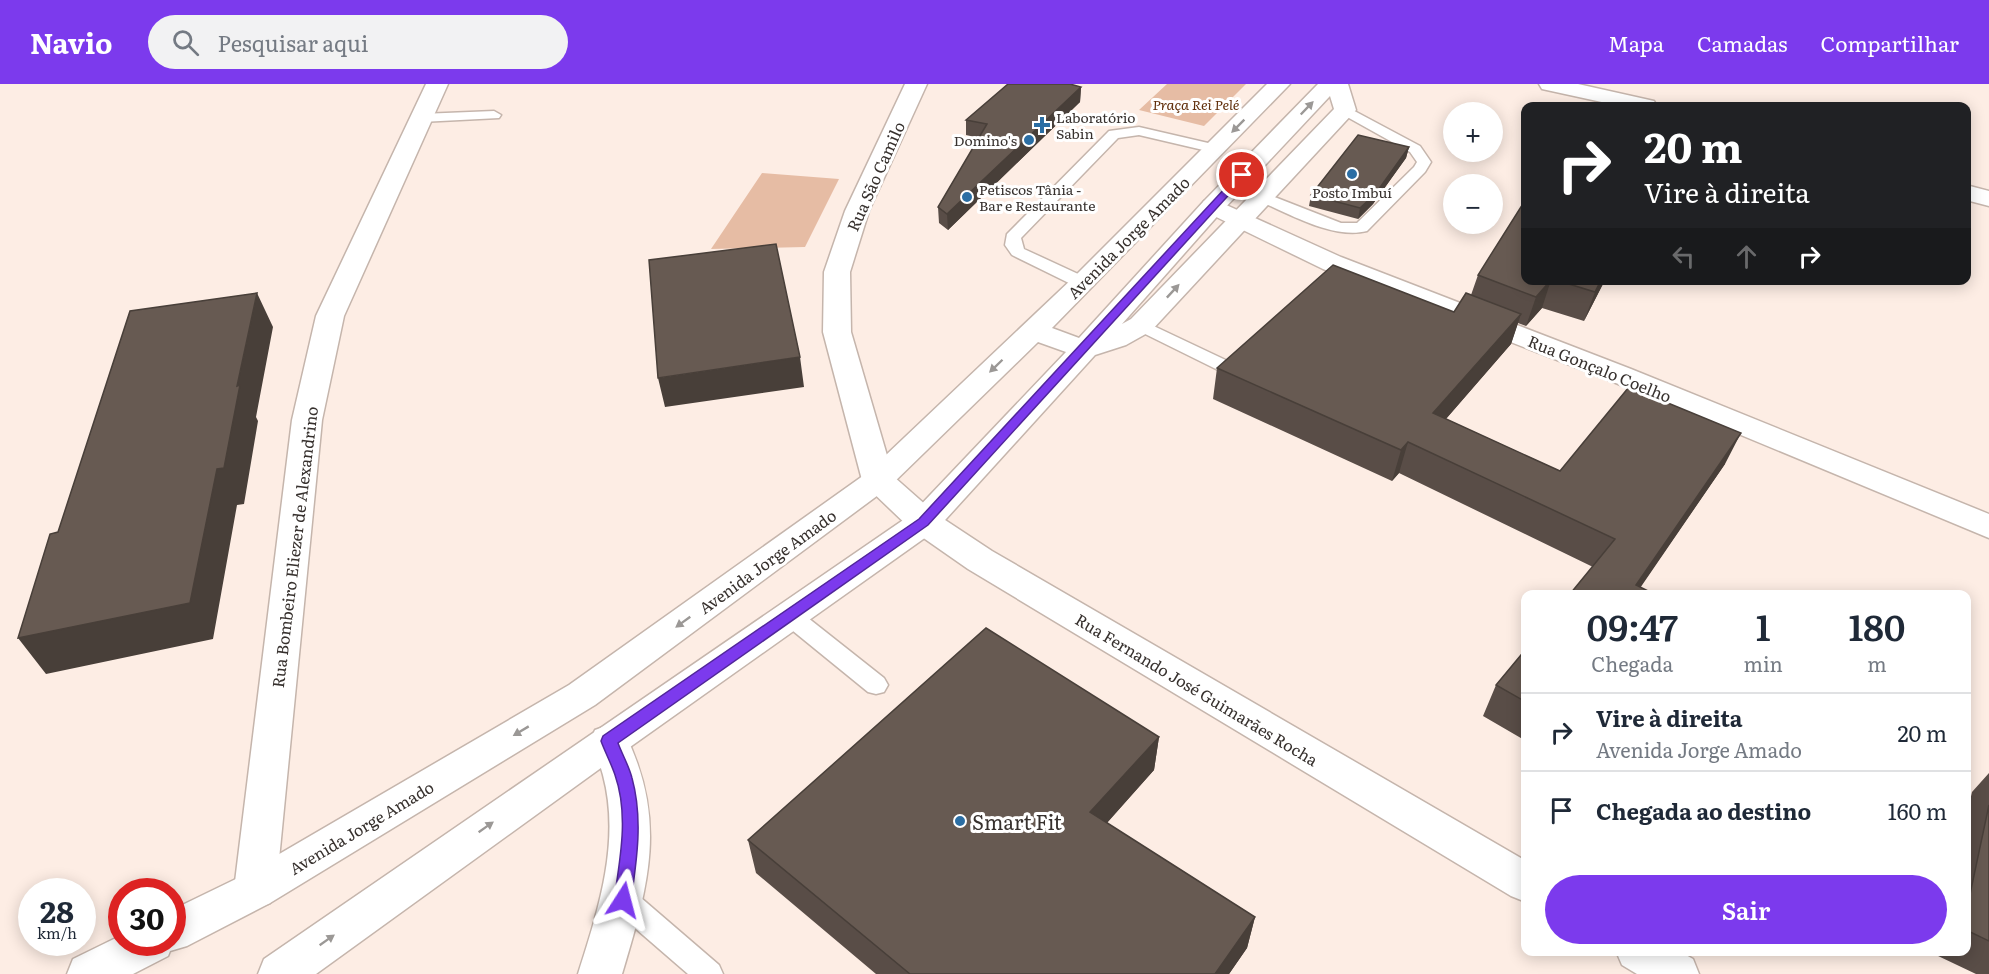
<!DOCTYPE html>
<html lang="pt">
<head>
<meta charset="utf-8">
<style>
  body { margin:0; font-family:Literata,serif; background:#f2f2f3; color:#1f2937; height:100vh; display:flex; flex-direction:column; font-size:22px; white-space:nowrap }
  * { box-sizing:border-box; margin:0 }
  p { font-size:20px; color:#747a83 }
  .icon { flex:none; width:33px; height:33px; fill:none; stroke:currentColor; stroke-width:2; stroke-linecap:round; stroke-linejoin:round }
  .map { position:relative; flex:1; overflow:hidden }
  .side { position:absolute; left:1521px; top:506px; width:450px; height:366px; display:flex; flex-direction:column; background:#fff; border-radius:12px; box-shadow:0 3px 15px #0003 }
  .side>* { flex:none }
  .hud { position:absolute; left:1521px; top:18px; width:450px; height:183px; border-radius:12px; box-shadow:0 3px 15px #0003; background:#202124; color:#fff; overflow:hidden }
  .buttons { position:absolute; left:1443px; top:18px; display:grid; gap:12px }
  .buttons a { display:grid; place-items:center; width:60px; height:60px; border-radius:50%; background:#fff; box-shadow:0 3px 15px #0003; font-size:30px }
  .speed { position:absolute; left:18px; top:794px; display:flex; gap:12px; font-size:30px; font-weight:700; text-align:center }
  .speed>* { display:grid; place-content:center; width:78px; height:78px; border-radius:50%; background:#fff; box-shadow:0 3px 15px #0003; line-height:1 }
  .speed small { font-size:15px; font-weight:400 }
  .speed .limit { border:9px solid #d22; background:#fff; color:#111 }
  .pin { position:absolute; display:grid; place-items:center; width:51px; height:51px; color:#fff; margin:-26px; border:3px solid #fff; border-radius:50%; box-shadow:0 2px 6px #0007 }
  .me { position:absolute; width:66px; margin:-33px; rotate:9deg; stroke-linejoin:round; filter:drop-shadow(0 0 4px #0008) }
  .turn { display:flex; align-items:center; gap:21px; height:126px; padding:0 24px; font-size:27px }
  .turn .icon { width:78px; height:78px; stroke-width:2.5 }
  .turn b { display:block; font-size:42px; line-height:51px }
  .lanes { display:flex; align-items:center; height:57px; padding:0 24px; background:#0003; justify-content:center; gap:30px; direction:ltr }
  .lanes .off { opacity:.35 }
  .eta { display:flex; justify-content:space-evenly; align-items:center; height:102px; text-align:center }
  .eta b { font-size:36px; font-weight:600; line-height:42px }
  .action { display:flex; gap:12px; margin-top:auto; padding:12px 24px }
  .action a { flex:1; height:69px; border-radius:36px; background:#7c3aed; color:#fff; font-size:24px; font-weight:600; line-height:69px; text-align:center }
  ul { padding:0; list-style:none }
  li { display:flex; align-items:center; gap:18px; height:78px; padding:0 24px; border-top:2px solid #e0e1e3 }
  li div { flex:1 }
  li b { display:block; font-size:22px }
  li em { font-style:normal }
  header { display:flex; align-items:center; gap:36px; box-sizing:border-box; height:84px; padding:0 30px; background:#7c3aed; color:#fff }
  header strong { font-size:28px }
  nav { display:flex; gap:33px; margin-inline-start:auto; font-size:21px }
  .search { width:420px; height:54px; background:#f2f2f3; display:flex; align-items:center; gap:15px; box-sizing:border-box; padding:0 21px; border-radius:33px; color:#747a83; font-size:22px }
  .map>svg:first-child { display:block }
</style>
</head>
<body>
<header>
<strong>Navio</strong>
<div class="search"><svg class="icon" aria-label="search" viewBox="0 0 24 24"><circle cx="10" cy="10" r="6"/><path d="M15 15l6 6"/></svg>Pesquisar aqui</div>
<nav><a>Mapa</a><a>Camadas</a><a>Compartilhar</a></nav>
</header>
<div class="map">
<svg width="1989" height="890" viewBox="0 0 1989 890">
  <rect width="100%" height="100%" fill="#fdede4"/>
  <!-- green -->
  <path fill="#e6bca4" d="M1167,0H1246L1204,42L1139,26Z
    M762,89L839,95L805,163L711,165Z"/>
  <g fill="none" stroke-linecap="round" stroke-linejoin="round">
    <defs>
      <path id="lane" d="M1345,22L1420,62L1431,78L1425,88L1367,147C1333,156 1288,129 1257,116L1254,113L1262,108L1341,139H1357L1414,83L1417,78L1410,68L1340,29L1338,26Z
        M494,27L501,31L499,34L421,38L414,34L421,30Z
        M1139,43L1221,62L1223,65L1216,69L1139,51L1118,54L1021,154L1024,165L1089,195L1091,199L1089,203H1077L1012,171L1005,161L1007,150L1109,47Z
        M1141,236L1234,280L1237,284L1234,288H1222L1135,245L1132,241L1135,237Z
        M790,524L798,526L884,594L888,601L884,608L876,610L868,608L782,538L779,532L782,526Z
        M623,804L633,807L719,881L723,890H688L613,825L609,816L613,807Z"/>
      <path id="street" d="M426,0H448L344,232L322,336L276,806L270,819L255,825L240,819L234,806L292,336L316,232Z
        M905,0H927L869,127L850,188L851,248L893,392L936,430L992,467L1526,777V818L1511,812L968,485L912,446L867,403L862,396L823,248L824,188L845,127Z
        M1539,0H1578L1654,17L1657,22H1620L1542,5Z
        M1966,101L1989,107V122L1966,116Z
        M1213,115L1341,173L1631,285L1989,430V454L1611,297L1323,185L1204,127L1201,122L1204,117Z
        M609,641L623,646C668,734 649,800 622,890H578C598,827 621,758 603,691C600,679 594,668 590,657L595,646Z
        M1616,867H1679L1693,875L1699,890H1637L1622,881Z"/>
      <path id="secondary" d="M1267,0H1290L1052,244L1079,254L1204,117L1318,0H1348L1356,26L1151,247L1126,261L1095,271L936,446L623,668L316,890H258L264,875L912,430L1066,268L1038,258L889,403L595,621L270,819L187,862L170,867L168,872L133,890H67L73,875L122,851V858H172V826L240,793L569,601L867,389L1074,193ZM1330,12L1334,25L1131,235L1122,240L1222,127Z"/>
    </defs>
    <!-- lane casing -->
    <use href="#lane" stroke="#c5b5ac" stroke-width="3"/>
    <!-- street casing -->
    <use href="#street" stroke="#c5b5ac" stroke-width="3"/>
    <!-- secondary casing -->
    <use href="#secondary" stroke="#c5b5ac" stroke-width="3"/>
    <!-- lane -->
    <use href="#lane" fill="#fff" fill-rule="evenodd"/>
    <!-- street -->
    <use href="#street" fill="#fff" fill-rule="evenodd"/>
    <!-- secondary -->
    <use href="#secondary" fill="#fff" fill-rule="evenodd"/>
  </g>
  <!-- wall -->
  <path fill="#594d47" d="M1081,3L1080,18L948,146L939,139L938,123L979,54L966,51V36Z
    M1409,63L1406,74L1373,120L1358,135L1309,122L1311,111Z
    M1478,191L1526,196H1605L1584,237L1542,224L1526,242L1518,239L1511,260L1446,335L1560,387L1725,380L1640,503L1593,483L1399,389L1392,397L1213,315L1217,284L1454,228L1471,211Z
    M1526,565V657L1483,632L1496,601Z
    M1159,653L1154,686L1107,739L1255,833L1247,864L1229,890H876L756,789L748,756Z
    M1989,689V890H1976L1936,871L1937,867H1966V734L1972,708Z"/>
  <!-- shaded-wall -->
  <path fill="#483f39" d="M1081,3L1080,18L948,146L947,130Z
    M1409,63L1406,74L1373,120L1358,135L1360,124Z
    M1551,196L1542,224L1526,242L1536,213Z
    M1601,196H1605L1584,237L1595,208Z
    M257,209L273,243L256,333L258,337L244,420L237,421L213,555L46,590L18,554L237,302Z
    M1521,230L1511,260L1424,360L1433,329Z
    M800,273L804,303L665,323L658,294Z
    M1741,349L1725,380L1636,510V501Z
    M1408,358L1399,389L1392,397L1401,366Z
    M1159,653L1154,686L1087,761L1090,728Z
    M1255,833L1247,864L1229,890H1215Z"/>
  <!-- building -->
  <path fill="#675a52" stroke="#483f39" stroke-width="1.5" d="M1008,0H1070L1081,3L947,130L938,123L987,40L966,36Z
    M1358,51L1409,63L1376,109L1360,124L1311,111Z
    M1526,115V196H1551L1536,213L1478,191Z
    M776,160L800,273L658,294L649,176Z
    M1333,181L1454,228L1466,209L1521,230L1433,329L1560,387L1629,303L1741,349L1636,501L1654,510H1570L1615,455L1408,358L1401,366L1217,284Z
    M1556,196H1601L1595,208Z
    M257,209L237,302L240,301L224,384L217,385L190,519L18,554L50,450L58,448L130,227Z
    M986,544L1159,653L1090,728L1255,833L1215,890H910L748,756Z
    M1526,565V618L1496,601Z
    M1989,721V857L1966,846V829Z"/>
  <!-- one-way arrows -->
  <defs><path id="oneway-solid" d="M-6-.8H1V-3.2L6.5 0L1 3.2V.8H-6Z" transform="scale(1.5)"/></defs>
  <g fill="#9b9896">
    <use href="#oneway-solid" transform="translate(1307 24) rotate(-46)"/>
    <use href="#oneway-solid" transform="translate(1238 42) rotate(135)"/>
    <use href="#oneway-solid" transform="translate(1173 207) rotate(-47)"/>
    <use href="#oneway-solid" transform="translate(996 282) rotate(136)"/>
    <use href="#oneway-solid" transform="translate(683 538) rotate(144)"/>
    <use href="#oneway-solid" transform="translate(521 647) rotate(149)"/>
    <use href="#oneway-solid" transform="translate(486 743) rotate(-35)"/>
    <use href="#oneway-solid" transform="translate(327 856) rotate(-35)"/>
  </g>
  <!-- route -->
  <path fill="#7c3aed" stroke="#51269a" stroke-width="1.5" d="M1239,89L1247,91L928,441L618,659C622,670 629,682 632,694C643,734 637,775 631,816L629,821L623,824L616,821L614,816C620,775 629,731 615,691C611,679 605,668 601,657L603,652L919,435Z"/>
  <!-- markers -->
  <g fill="#2b6ea4" stroke="#fff" stroke-width="2">
    <path d="M1039 32h6v6h6v6h-6v6h-6v-6h-6v-6h6z"/>
    <circle cx="1029" cy="56" r="6"/>
    <circle cx="1352" cy="90" r="6"/>
    <circle cx="967" cy="113" r="6"/>
    <circle cx="960" cy="737" r="6"/>
  </g>
  <g text-anchor="middle" dominant-baseline="central" stroke-width="6" stroke-linejoin="round" paint-order="stroke">
    <!-- far-park labels -->
    <g font-size="14" font-style="italic" fill="#5f2d09" stroke="#fff">
      <text x="1196" y="20">Praça Rei Pelé</text>
    </g>
    <!-- far-poi labels -->
    <g font-size="14" fill="#37312e" stroke="#fff" text-anchor="start">
      <text x="1056" y="33">Laboratório<tspan x="1056" dy="16">Sabin</tspan></text>
      <text x="1017" y="56" text-anchor="end">Domino's</text>
      <text x="979" y="105">Petiscos Tânia -<tspan x="979" dy="16">Bar e Restaurante</tspan></text>
      <text x="1352" y="108" text-anchor="middle">Posto Imbuí</text>
    </g>
    <!-- street labels -->
    <g font-size="16" fill="#37312e" stroke="#fff">
      <text transform="translate(875 92) rotate(-66)">Rua São Camilo</text>
      <text transform="translate(1128 153) rotate(-45)">Avenida Jorge Amado</text>
      <text transform="translate(1600 284) rotate(22)">Rua Gonçalo Coelho</text>
      <text transform="translate(294 463) rotate(-83)">Rua Bombeiro Eliezer de Alexandrino</text>
      <text transform="translate(767 477) rotate(-36)">Avenida Jorge Amado</text>
      <text transform="translate(1197 605) rotate(31)">Rua Fernando José Guimarães Rocha</text>
      <text transform="translate(361 743) rotate(-31)">Avenida Jorge Amado</text>
    </g>
    <!-- near-poi labels -->
    <g font-size="20" fill="#37312e" stroke="#fff" text-anchor="start">
      <text x="972" y="737">Smart Fit</text>
    </g>
  </g>
</svg>
<div class="buttons">
<a>+</a>
<a>−</a>
</div>
<div class="speed"><div>28<small>km/h</small></div><div class="limit">30</div></div>
<div class="pin" style="left:1242px;top:91px;background:#d93025"><svg class="icon" aria-label="arrive" viewBox="0 0 24 24"><path d="M6 21V4h12l-3 4 3 4H6"/></svg></div>
<svg class="me" style="left:623px;top:816px" viewBox="-20 -20 40 40"><path d="M0-17L14 15 0 8-14 15z" fill="#7c3aed" stroke="#fff" stroke-width="4"/></svg>
<div class="hud">
<div class="turn"><svg class="icon" aria-label="right" viewBox="0 0 24 24"><path d="M7 20v-9h11M14 6l5 5-5 5"/></svg><div><b>20 m</b>Vire à direita</div></div>
<div class="lanes"><svg class="icon off" aria-label="left" viewBox="0 0 24 24"><path d="M17 20v-9H6M10 6l-5 5 5 5"/></svg><svg class="icon off" aria-label="ahead" viewBox="0 0 24 24"><path d="M12 20V5M6 11l6-6 6 6"/></svg><svg class="icon" aria-label="right" viewBox="0 0 24 24"><path d="M7 20v-9h11M14 6l5 5-5 5"/></svg></div>
</div>
<section class="side">
<div class="eta">
<div><b>09:47</b><p>Chegada</p></div>
<div><b>1</b><p>min</p></div>
<div><b>180</b><p>m</p></div>
</div>
<ul>
<li><svg class="icon" aria-label="right" viewBox="0 0 24 24"><path d="M7 20v-9h11M14 6l5 5-5 5"/></svg><div><b>Vire à direita</b><p>Avenida Jorge Amado</p></div><em>20 m</em></li>
<li><svg class="icon" aria-label="arrive" viewBox="0 0 24 24"><path d="M6 21V4h12l-3 4 3 4H6"/></svg><div><b>Chegada ao destino</b></div><em>160 m</em></li>
</ul>
<div class="action"><a>Sair</a></div>
</section>
</div>
</body>
</html>
